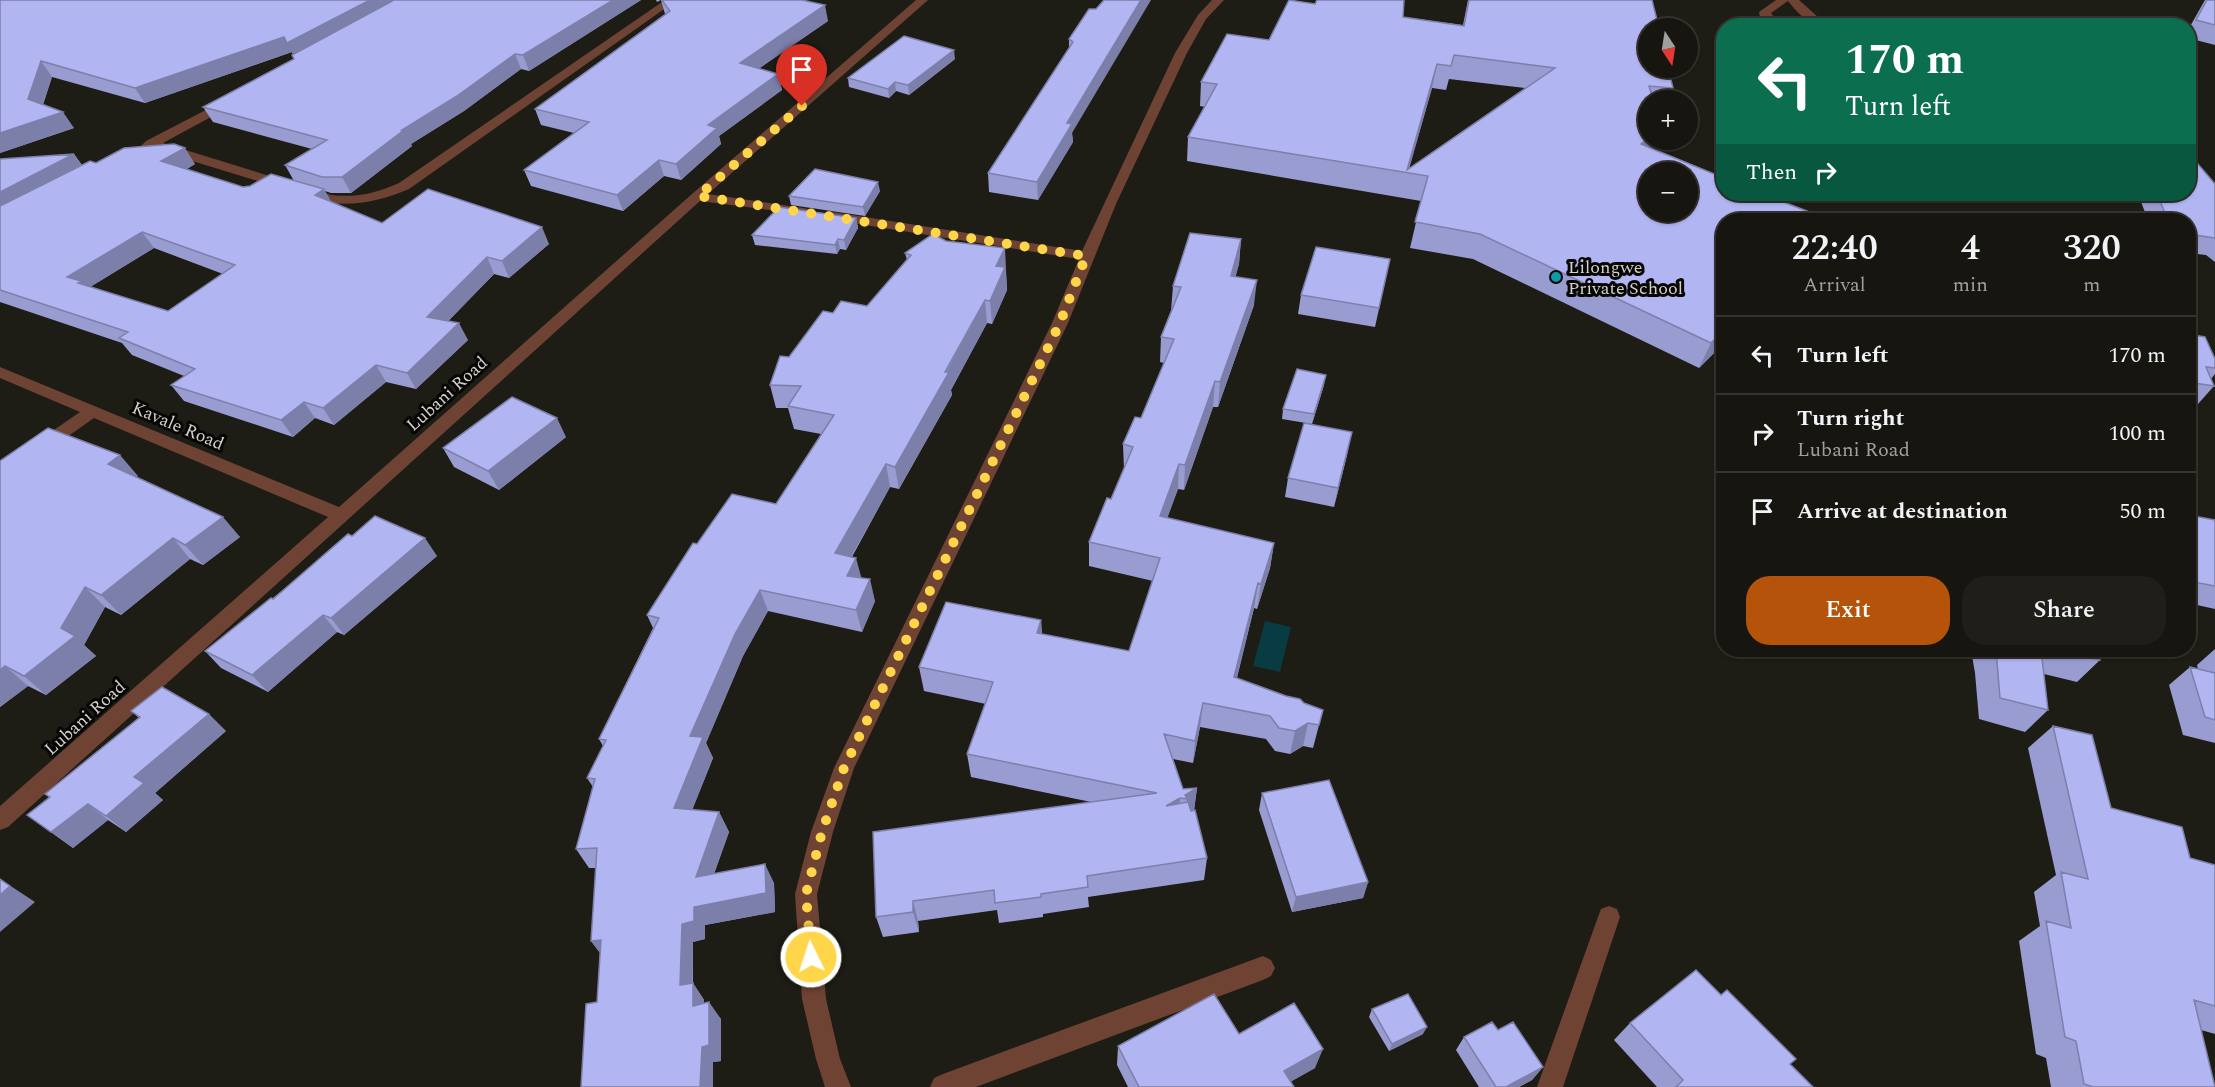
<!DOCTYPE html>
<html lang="en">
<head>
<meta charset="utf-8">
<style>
  body { margin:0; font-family:Spectral,serif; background:#1f1e19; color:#f1f3f6; height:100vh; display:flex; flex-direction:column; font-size:22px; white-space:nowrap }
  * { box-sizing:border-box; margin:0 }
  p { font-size:20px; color:#9e9f9f }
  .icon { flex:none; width:33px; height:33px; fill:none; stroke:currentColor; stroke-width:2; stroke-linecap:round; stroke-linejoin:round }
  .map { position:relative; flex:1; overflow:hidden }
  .panel { position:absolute; left:1716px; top:213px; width:480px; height:444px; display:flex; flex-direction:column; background:#161510; border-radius:24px; box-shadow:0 2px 4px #0004,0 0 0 2px #353430 }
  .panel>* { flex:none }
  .top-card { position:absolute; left:1716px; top:18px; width:480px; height:183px; border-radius:24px; box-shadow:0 2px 4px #0004,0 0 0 2px #353430; background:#0b6e4f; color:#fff; overflow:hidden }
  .needle { width:39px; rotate:168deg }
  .fabs { position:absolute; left:1638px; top:18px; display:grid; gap:12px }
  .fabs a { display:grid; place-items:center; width:60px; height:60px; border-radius:50%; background:#161510; box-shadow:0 2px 4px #0004,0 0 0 2px #353430; font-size:30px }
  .pin { position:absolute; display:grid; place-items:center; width:51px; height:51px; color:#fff; margin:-62px -26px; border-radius:50% 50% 50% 0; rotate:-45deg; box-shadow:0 0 6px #0007 }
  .pin .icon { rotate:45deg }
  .me { position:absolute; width:66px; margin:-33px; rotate:356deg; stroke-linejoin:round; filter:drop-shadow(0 0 4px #0008) }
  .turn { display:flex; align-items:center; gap:21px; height:126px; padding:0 30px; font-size:27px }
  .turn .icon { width:78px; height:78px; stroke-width:2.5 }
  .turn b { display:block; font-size:42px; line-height:51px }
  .then { display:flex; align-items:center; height:57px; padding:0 30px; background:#0003; gap:12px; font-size:22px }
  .eta { display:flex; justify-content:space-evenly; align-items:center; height:102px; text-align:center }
  .eta b { font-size:36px; font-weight:600; line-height:42px }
  .button { display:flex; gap:12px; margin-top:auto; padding:12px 30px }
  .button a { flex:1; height:69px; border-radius:24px; background:#b45309; color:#fff; font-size:24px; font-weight:600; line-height:69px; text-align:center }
  .button a+a { background:#1f1e19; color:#f1f3f6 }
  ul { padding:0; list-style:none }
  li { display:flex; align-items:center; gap:18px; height:78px; padding:0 30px; border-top:2px solid #353430 }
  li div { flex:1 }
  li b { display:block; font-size:22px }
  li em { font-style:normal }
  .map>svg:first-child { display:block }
</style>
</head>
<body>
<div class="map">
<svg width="2215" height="1087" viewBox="0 0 2215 1087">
  <rect width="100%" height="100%" fill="#1d1c15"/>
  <!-- water -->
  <path fill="#083b42" d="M1265,621L1291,627L1280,672L1253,666Z"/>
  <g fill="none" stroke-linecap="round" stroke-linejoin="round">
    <!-- minor -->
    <path fill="#6f4334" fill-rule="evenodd" d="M665,0H677L409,189C383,200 358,206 330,203L153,149L145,152L139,148L146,141L229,98L233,99V105L163,143L331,195C356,198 377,193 399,183Z
      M916,0H928L708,194L803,208L808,209L810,212L808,215L700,201L8,827L0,830V806L328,517L94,418L6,480L0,482V467L80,412L0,378V367L339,507L692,194Z
      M1212,0H1224L1206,19L1187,53L1116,204L1068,323L854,768L833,832L817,894L826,999L840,1059L851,1087H825L816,1059L802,999L795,894L811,832L834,768L1052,323L1079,259L833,220L826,216L833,212L1082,251L1175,53L1198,15Z
      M1776,0H1799L1828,26C1810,26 1799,15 1788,1L1771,13L1780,26H1768L1760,18L1759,12Z
      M1609,906L1617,909L1620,917L1563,1087H1537L1598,917L1601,909Z
      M1263,956L1271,960L1275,968L1271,976L1263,980L976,1087H930L934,1078L943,1074Z"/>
  </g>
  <!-- wall -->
  <path fill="#989cd0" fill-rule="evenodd" d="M0,0H641L529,71L521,69L464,111L411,144L412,146L351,193H331L325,191L331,202L382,223L549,244L509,278L494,274L448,321L468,340L416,389L386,382L334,425L315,418L293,437L184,401L171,385L184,376L132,355L122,343L0,302V159L74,154L82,165L96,163L195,164L187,169L243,187L294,181L285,165L312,149L213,122L203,107L294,59L292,52L145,103L52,77L43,105L74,128L0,153ZM154,248L223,274L168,311L90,287Z
    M656,0H802L828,21L758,69L778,74L782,90L719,136L721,144L681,180L664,176L623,211L531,186L524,170L574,133L541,125L535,109L665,14L661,0L657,2Z
    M1468,0H1652L1673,88L1668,100H1648V140H1656L1653,149L1724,220V343L1699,368L1473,259L1410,248L1421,201L1187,161L1188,137L1205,107L1200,106L1201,82L1269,40L1403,17L1463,25ZM1449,79L1525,88L1409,168L1432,88L1446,90Z
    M2205,0H2215V45L2188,38V30Z
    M1089,9L1072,133L1073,142L1038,200L989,192L988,173L1069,48V39Z
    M955,59L909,95L896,91L889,98L849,87L848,78Z
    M2215,184V262L2206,255L2188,253V220H2148L2138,194H2188Z
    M880,191L865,216L791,205L789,196Z
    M856,218L858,228L846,250L840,249L837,254L755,245L752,235Z
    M1241,239L1239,264L1235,277L1254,305L1218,407H1213L1184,490L1178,489L1167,518L1274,543L1270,568L1257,609L1254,608L1237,678L1323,710L1313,748L1303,746L1290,754L1275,751L1266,739L1200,727L1193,763L1173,759L1183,789L1197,788L1194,810L1207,858L1204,880L1088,897L1089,907L1043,914V917L999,923L997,910L918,921L919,932L883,937L876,917L1091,802L971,777L967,754L986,704L924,691L919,667L1041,620L1042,634L1129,651L1153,581L1089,566V542L1111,499L1124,470L1123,444L1141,418L1164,363L1160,362L1161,337L1171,311L1173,286Z
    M905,253L1006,271V273L1007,290L992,324L987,323L951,390L952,395L899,489L890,487L852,557L861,578L875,601L862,632L768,611L743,656L706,743L713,758L692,810L719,812L729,832L714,874L774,883L775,912L705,925V939L693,942V983L704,1000V1003L721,1019V1061L713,1062L597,1002L600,953L591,941L596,868H589L576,849L593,787L587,778L603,746L599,739L653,628L647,615L697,544L776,504L821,434L794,429L788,408H776L770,385L789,357L833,313L867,306L907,260Z
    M1390,259L1375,327L1298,314L1301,295Z
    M2188,334L2215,359V374L2211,379L2214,386L2190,413H2188Z
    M1324,385L1312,424L1282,419L1283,409Z
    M566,437L499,490L454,467L443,448Z
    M1348,451L1334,507L1285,497L1288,478Z
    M0,461L138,476L136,477L240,537L203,565L190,559L121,615L105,607L84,645L96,656L46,695L28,686L0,707Z
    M2188,515L2215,520V609L2188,603Z
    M352,536L437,556L344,635L337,632L268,692L221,668L205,651Z
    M2215,649V743L2183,735L2169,685L2190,667L2198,669L2197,665Z
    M1971,650H2097L2100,660L2077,682L2044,674L2048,710L2025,732L1979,719L1975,673Z
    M131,711L226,731L155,793L163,800L126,832L108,820L73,848L27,815L49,797L45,794L139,718Z
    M2053,726L2111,808L2190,858L2215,865V1034L2201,1030L2215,1087H2051L2046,1058L2036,1054L2019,941L2040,926L2034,892L2056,875L2028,748Z
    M1262,793L1368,882L1363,898L1292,912L1259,810Z
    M1372,1009L1423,1034L1389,1051L1369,1017Z
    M1630,1023L1790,1064L1813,1087H1657L1614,1040Z
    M1498,1030L1543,1067L1532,1080L1519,1087H1479L1456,1050L1464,1037Z
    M1239,1034L1315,1068L1290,1082L1294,1087H1128L1117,1065L1118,1046Z"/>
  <!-- shaded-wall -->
  <path fill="#7c7fa9" d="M370,0H405L295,59L292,52L145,103L135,88Z
    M613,0H641L529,71L523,55Z
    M1141,0H1151L1072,133L1073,142L1038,200L1037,182L1067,123Z
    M825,5L828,21L744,79L740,63Z
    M954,50L955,59L909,95L908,85Z
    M515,54L521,69L464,111L411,144L412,146L351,193L342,177L402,130Z
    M41,61L52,77L39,115L28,99Z
    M1437,64L1432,88L1408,173H1406Z
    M778,74L782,90L719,136L721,144L681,180L676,164L708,125Z
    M895,82L896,91L889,98L888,89Z
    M63,112L74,128L0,153V133Z
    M1648,138V140H1656L1651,153L1641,144Z
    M185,148L195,164L172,177L161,161Z
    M74,154L85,170L0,215V192Z
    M659,160L664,176L623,211L617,195Z
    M878,182L880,191L865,216L863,207Z
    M324,189L333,205L315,195Z
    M856,218L858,228L846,250L844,240Z
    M542,227L549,244L509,278L502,261Z
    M142,232L154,248L87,289L67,277Z
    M838,239L840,249L837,254L835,245Z
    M1241,239L1239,264L1229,302L1231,276Z
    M1005,248L1007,290L992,324L990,301L996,266Z
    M487,257L494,274L436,334L427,317Z
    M1257,280L1254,305L1218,407L1220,382Z
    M985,300L987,323L951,390L952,395L899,489L895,467Z
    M459,323L468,340L416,389L407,373Z
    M1724,330V343L1699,368L1711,343Z
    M376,365L386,382L334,425L323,408Z
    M1326,375L1324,385L1312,424L1314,414Z
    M1215,381L1213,407L1184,490L1185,465Z
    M304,402L315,418L293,437L281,420Z
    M557,418L566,437L499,490L488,471Z
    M1352,432L1348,451L1334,507L1338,488Z
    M120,455L138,476L126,484L108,464Z
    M886,464L890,487L841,575L835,553Z
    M1179,464L1178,489L1159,541L1160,516Z
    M223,517L240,537L203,565L185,545Z
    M173,538L190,559L121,615L101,595Z
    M425,538L437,556L344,635L331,618Z
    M1274,543L1270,568L1257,609L1261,584Z
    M856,558L862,580L847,576Z
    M870,579L875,601L862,632L856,610Z
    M1258,583L1254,608L1231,700L1234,677Z
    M85,587L105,607L84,645L96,656L46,695L24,676L61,628Z
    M760,590L768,611L743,656L706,743L713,758L685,828L674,808L690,736L735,634Z
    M323,615L337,632L268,692L252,675Z
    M1041,620L1042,644L1037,633Z
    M5,666L28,686L0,707V670Z
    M1203,703L1200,727L1193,763L1195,741Z
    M209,714L226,731L155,793L163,800L126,832L106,816L134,777Z
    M1308,723L1303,746L1290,754L1295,731Z
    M1197,788L1194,811L1185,816L1187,799L1185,795Z
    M1180,798L1178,820L1166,806Z
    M88,804L108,820L73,848L51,832Z
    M719,812L729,832L706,896L696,877Z
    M765,864L774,883L775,912L705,925V939L693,942L692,1002L680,985L682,924L694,907Z
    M0,879L35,902L0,932Z
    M1368,882L1363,898L1292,912L1296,897Z
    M913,901L918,921L919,932L913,912Z
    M601,940L605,959L591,941Z
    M693,983L704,1000V1022L693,1006Z
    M709,1002L721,1019V1061L713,1062V1087H700L702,1047Z
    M1427,1027L1423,1034L1389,1051L1392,1044Z
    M1323,1049L1315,1068L1281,1087L1284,1071Z
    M1543,1067L1532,1080L1519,1087H1506Z"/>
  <!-- building -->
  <path fill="#b1b5f2" stroke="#7c7fa9" stroke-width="1.5" fill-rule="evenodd" d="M0,0H370L287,43L284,37L135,88L41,61L28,99L63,112L0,133Z
    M394,0H613L523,55L515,54L457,96L402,130H404L342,177H322L285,165L327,140L203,107L294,59L292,55Z
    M662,0H802L825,5L740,63L778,74L708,125L717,128L676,164L659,160L617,195L524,170L589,122L535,109L670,11Z
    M1104,0H1141L1067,123L1072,124L1037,182L988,173L1073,42L1069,39L1089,9H1096Z
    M1289,0L1315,4L1317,0H1404L1403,17L1464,26L1469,0H1652L1659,28H1648V68H1668L1673,88L1649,86L1653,100H1648V138L1641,144L1724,178V194H1763L1830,220H1724V330L1711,343L1480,234L1415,222L1428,176L1188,137L1217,84L1201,82L1227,34L1269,40ZM1454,55L1555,68L1407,170L1437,64L1451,66ZM1648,172H1688V212H1648Z
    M2207,0H2215V25L2196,20Z
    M904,36L954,50L908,85L895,82L888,89L848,78Z
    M174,144L185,148L161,161L243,187L250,186L271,174L324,189L315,195L382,223L428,189L542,227L502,261L487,257L427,317L459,323L407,373L376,365L323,408L304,402L281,420L171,385L195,369L119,338L128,332L0,290V206L90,161L96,163L124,148ZM142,232L235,265L168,311L78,283L81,281L67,277Z
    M74,154L0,192V159Z
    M2188,156H2191L2215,184V238L2188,234V220H2168L2157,194H2188Z
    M815,169L878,182L863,207L789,196Z
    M779,207L856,218L844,240L838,239L835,245L752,235Z
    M1190,233L1241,239L1231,276L1257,280L1220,382L1215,381L1185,465L1179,464L1160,516L1274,543L1261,584L1258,583L1234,677L1286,696L1300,699L1304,703L1323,710L1319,725L1308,723L1295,731L1279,728L1270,716L1203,703L1195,741L1164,734L1183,789L1197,788L1185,795L1187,799L1180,798L1166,806L1188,802L1191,811L1195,810L1207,858L1087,876L1088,887L1041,894V897L995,903L994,890L913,901V912L876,917L873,832L1157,793L967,754L993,682L919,667L946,602L1041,620L1037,633L1129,651L1160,558L1089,542L1107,498L1111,499L1133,447L1123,444L1135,417L1141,418L1174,339L1161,337L1181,287L1173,286Z
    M933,234L946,241L1005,248L996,266L1005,267L990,301L985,300L945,372H949L895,467L886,464L835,553L856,558L847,576L870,579L856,610L760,590L735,634L690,736L703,737L674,808L719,812L696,877L765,864L766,893L694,907V921L682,924L680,985L693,983V1006L709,1002V1045L702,1047L700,1087H581L586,1004L597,1002L601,940L591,941L597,848L576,849L595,779L587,778L606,740L599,739L659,618L647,615L693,543L697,544L732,494L776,504L834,415L788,406L801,386L770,385L780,356L789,357L823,311L833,313L841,301L867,306L911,255L905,253Z
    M1316,247L1390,259L1379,308L1301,295Z
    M2188,334L2205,337L2215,359V368L2206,367L2214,386L2188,382Z
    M1297,369L1326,375L1314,414L1283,409Z
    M512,397L557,418L488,471L443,448Z
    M1304,423L1352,432L1338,488L1288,478Z
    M48,428L120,455L108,464L223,517L185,545L173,538L101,595L85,587L61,628L75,636L24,676L5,666L0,670V461Z
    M2188,515L2215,520V586L2188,581Z
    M375,516L425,538L331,618L323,615L252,675L205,651L271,598L273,599L348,534L352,536Z
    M1996,650H2041L2048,710L2000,698Z
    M2053,650H2097L2100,660Z
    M2190,667L2215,673V720L2205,717Z
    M162,687L209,714L134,777L144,783L106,816L88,804L51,832L27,815L50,797L45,794L140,717L131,711Z
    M2053,726L2092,735L2111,808L2182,827L2190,858L2215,865V1006L2194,1000L2215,1087H2093L2084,1084L2076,1041L2065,1037L2046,921L2071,928L2061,872L2088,879Z
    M1329,780L1368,882L1296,897L1262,793Z
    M0,879L10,886L0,895Z
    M1696,970L1721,995L1727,990L1796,1059L1790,1064L1813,1087H1676L1683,1080L1630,1023Z
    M1214,994L1239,1034L1294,1003L1323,1049L1284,1071L1294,1087H1139L1118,1046Z
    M1408,994L1427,1027L1392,1044L1372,1009Z
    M1492,1022L1498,1030L1513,1022L1543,1067L1506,1087H1496L1464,1037Z"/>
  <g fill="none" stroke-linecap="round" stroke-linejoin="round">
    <!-- route -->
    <path stroke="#ffd54a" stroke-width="10" stroke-dasharray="0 18" d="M802,106L698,196L1086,256L1060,323L844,768L822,832L806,894L811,957"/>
  </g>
  <!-- markers -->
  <circle fill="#0f9aa8" stroke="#070604" stroke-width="2" cx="1556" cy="277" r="6"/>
  <g text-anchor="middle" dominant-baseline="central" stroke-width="6" stroke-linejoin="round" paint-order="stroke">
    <!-- poi labels -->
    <g font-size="18" fill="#d2d1cd" stroke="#070604" text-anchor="start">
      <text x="1568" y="267">Lilongwe<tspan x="1568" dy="21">Private School</tspan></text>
    </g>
    <!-- street labels -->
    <g font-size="18" fill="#d2d1cd" stroke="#070604">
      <text transform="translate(447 394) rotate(-42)">Lubani Road</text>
      <text transform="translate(178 426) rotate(23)">Kavale Road</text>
      <text transform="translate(85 718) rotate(-42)">Lubani Road</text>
    </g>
  </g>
</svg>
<div class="fabs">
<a><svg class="needle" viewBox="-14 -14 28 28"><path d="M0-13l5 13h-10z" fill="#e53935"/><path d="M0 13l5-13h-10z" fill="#9e9f9f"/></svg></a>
<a>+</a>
<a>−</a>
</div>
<div class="pin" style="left:802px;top:106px;background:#d93025"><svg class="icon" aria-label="arrive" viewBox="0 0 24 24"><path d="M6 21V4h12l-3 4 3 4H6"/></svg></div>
<svg class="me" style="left:811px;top:957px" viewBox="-20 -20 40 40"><circle r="17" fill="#ffd54a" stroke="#fff" stroke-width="3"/><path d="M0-11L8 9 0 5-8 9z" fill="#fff"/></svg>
<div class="top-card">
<div class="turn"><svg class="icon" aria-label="left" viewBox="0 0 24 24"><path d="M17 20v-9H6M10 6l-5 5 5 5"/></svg><div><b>170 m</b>Turn left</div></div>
<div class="then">Then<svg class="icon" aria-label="right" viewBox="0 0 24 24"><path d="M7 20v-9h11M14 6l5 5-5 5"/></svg></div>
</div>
<section class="panel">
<div class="eta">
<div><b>22:40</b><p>Arrival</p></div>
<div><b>4</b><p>min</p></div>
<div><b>320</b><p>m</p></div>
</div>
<ul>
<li><svg class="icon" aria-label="left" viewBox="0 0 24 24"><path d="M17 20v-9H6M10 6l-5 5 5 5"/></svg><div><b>Turn left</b></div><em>170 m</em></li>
<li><svg class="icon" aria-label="right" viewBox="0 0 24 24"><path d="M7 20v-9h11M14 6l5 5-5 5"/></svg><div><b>Turn right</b><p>Lubani Road</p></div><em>100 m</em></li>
<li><svg class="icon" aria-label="arrive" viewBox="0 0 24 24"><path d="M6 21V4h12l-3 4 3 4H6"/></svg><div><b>Arrive at destination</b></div><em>50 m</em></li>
</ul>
<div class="button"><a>Exit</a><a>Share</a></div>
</section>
</div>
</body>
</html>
